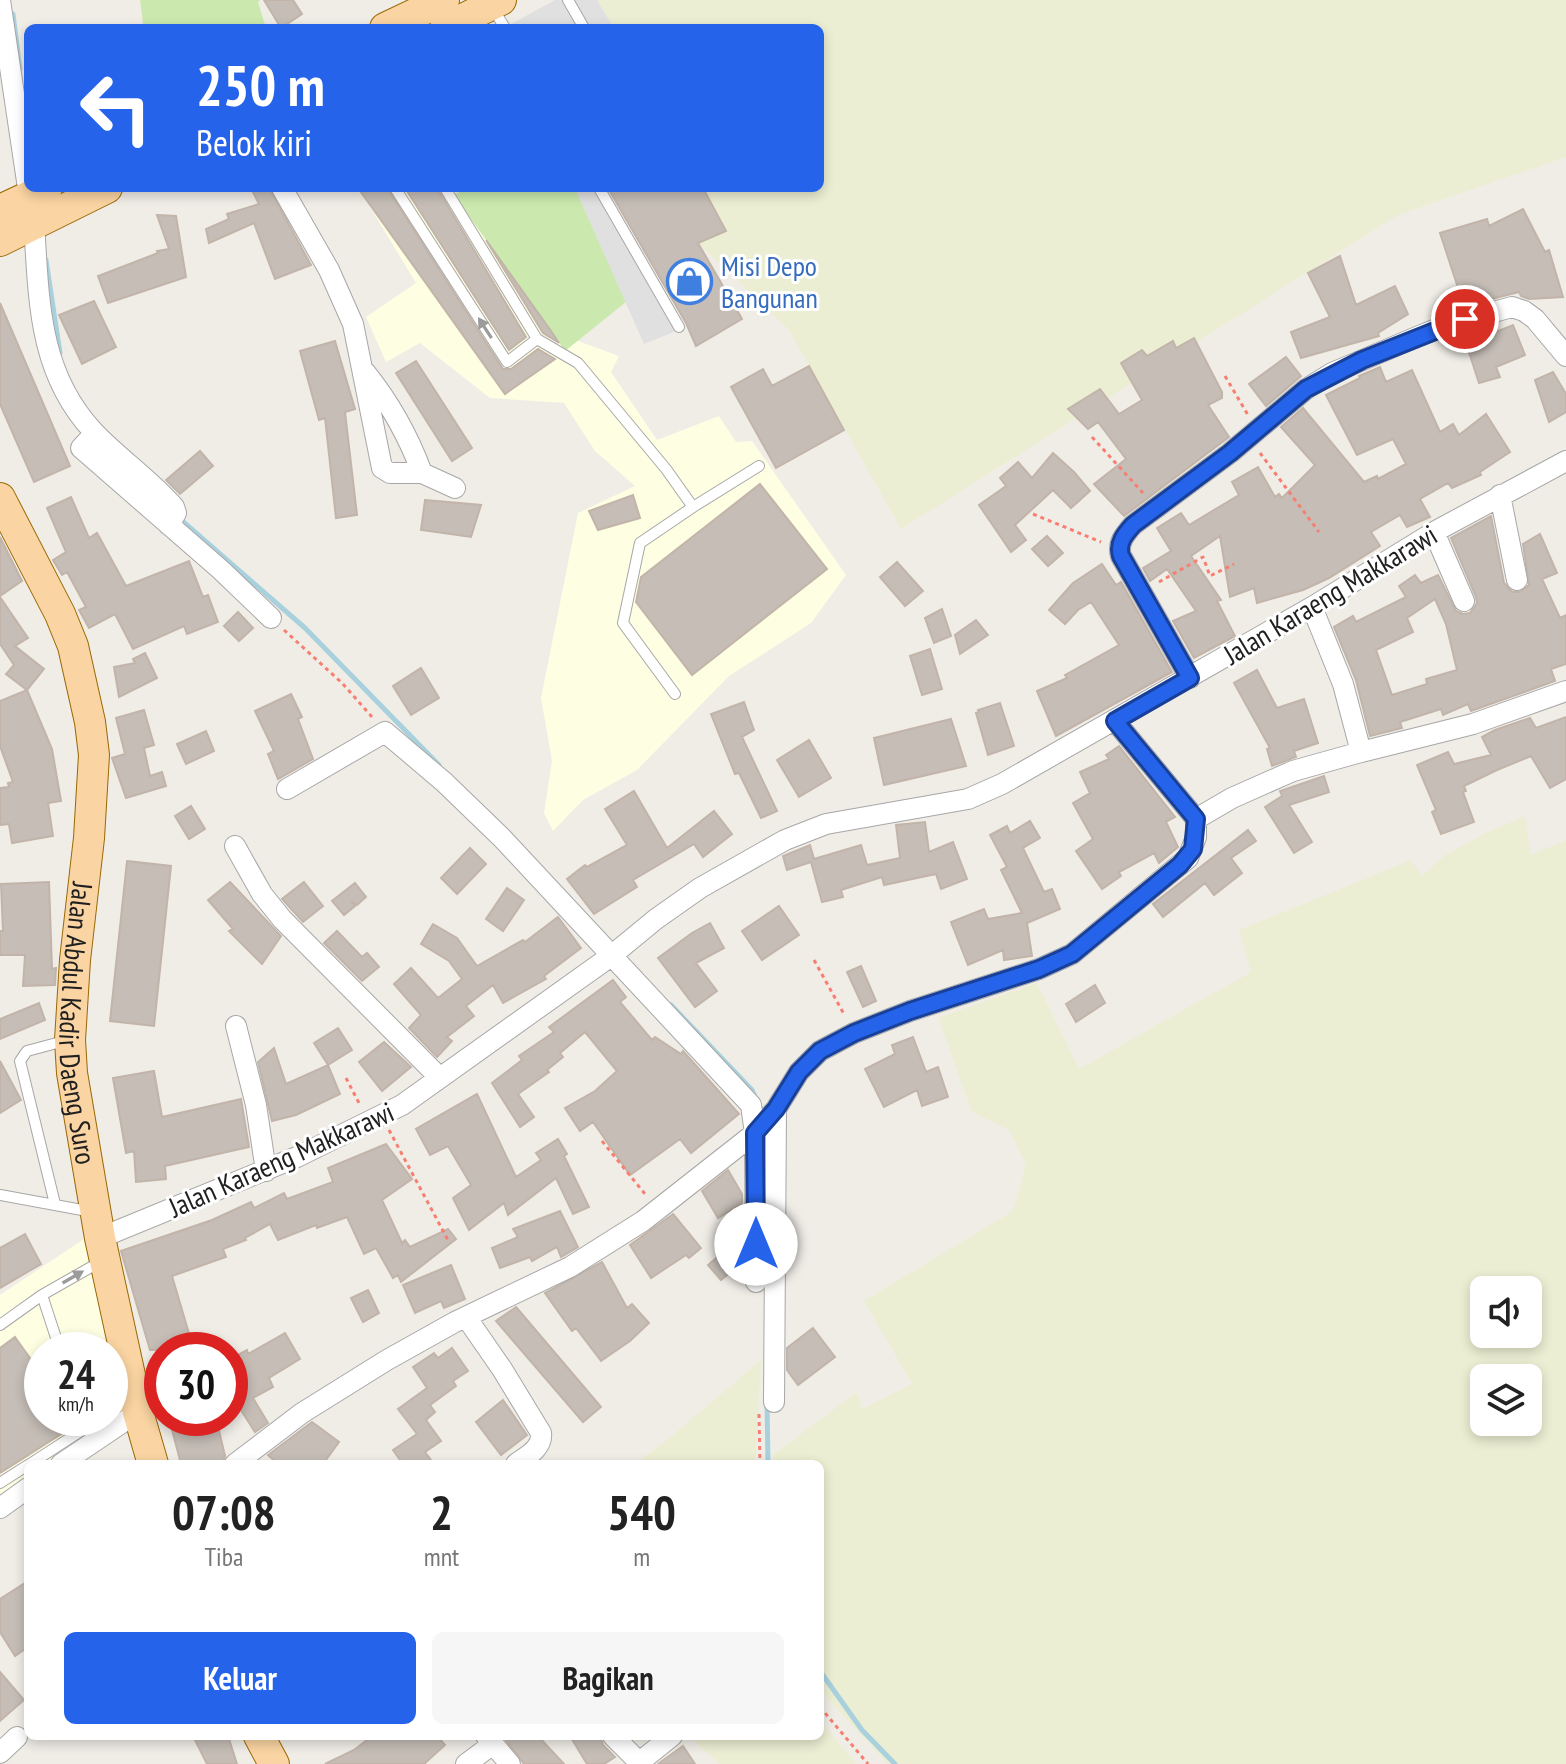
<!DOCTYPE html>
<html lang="id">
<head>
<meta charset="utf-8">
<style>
  body { margin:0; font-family:"PT Sans Narrow",sans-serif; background:#f6f6f6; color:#222; height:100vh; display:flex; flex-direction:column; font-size:30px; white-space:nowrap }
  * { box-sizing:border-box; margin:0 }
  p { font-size:26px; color:#767676 }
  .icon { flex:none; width:44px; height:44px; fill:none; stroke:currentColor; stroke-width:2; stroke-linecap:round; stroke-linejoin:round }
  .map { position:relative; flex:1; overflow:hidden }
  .drawer { position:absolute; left:24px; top:1460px; width:800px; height:280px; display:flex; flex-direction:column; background:#fff; border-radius:12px; box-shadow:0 4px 12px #0003 }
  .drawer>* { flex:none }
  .top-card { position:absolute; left:24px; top:24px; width:800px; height:168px; border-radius:12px; box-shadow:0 4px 12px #0003; background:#2563eb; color:#fff; overflow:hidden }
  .tools { position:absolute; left:1470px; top:1276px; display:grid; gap:16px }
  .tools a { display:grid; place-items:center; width:72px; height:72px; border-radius:12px; background:#fff; box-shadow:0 4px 12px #0003; font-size:40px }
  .speed { position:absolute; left:24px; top:1332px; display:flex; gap:16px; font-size:40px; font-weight:700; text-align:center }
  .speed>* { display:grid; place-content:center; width:104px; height:104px; border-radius:50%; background:#fff; box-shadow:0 4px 12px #0003; line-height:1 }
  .speed small { font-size:20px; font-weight:400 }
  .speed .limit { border:12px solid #d22; background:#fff; color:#111 }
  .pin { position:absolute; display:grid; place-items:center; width:68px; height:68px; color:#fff; margin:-34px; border:4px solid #fff; border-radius:50%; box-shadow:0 2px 8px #0007 }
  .me { position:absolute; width:88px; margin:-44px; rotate:0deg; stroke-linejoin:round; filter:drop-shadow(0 0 6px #0008) }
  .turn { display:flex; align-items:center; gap:28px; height:168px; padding:0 40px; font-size:36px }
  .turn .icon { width:104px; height:104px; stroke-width:2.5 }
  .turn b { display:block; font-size:56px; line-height:68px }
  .eta { display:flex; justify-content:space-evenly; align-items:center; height:136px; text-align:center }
  .eta b { font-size:48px; font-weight:700; line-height:56px }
  .cta { display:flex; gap:16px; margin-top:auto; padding:16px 40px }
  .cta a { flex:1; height:92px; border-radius:12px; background:#2563eb; color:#fff; font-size:32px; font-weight:700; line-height:92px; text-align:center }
  .cta a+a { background:#f6f6f6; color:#222 }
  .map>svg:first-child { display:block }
</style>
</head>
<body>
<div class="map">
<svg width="1566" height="1764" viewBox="0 0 1566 1764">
  <rect width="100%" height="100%" fill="#f0ede7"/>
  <!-- education -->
  <path fill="#fefee2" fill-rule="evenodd" d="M366,188H453L551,331L619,356L611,372L657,440L719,416L736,442L752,441L846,575L811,623L729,676L637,770L583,800L553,831L544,813L552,761L541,698L578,513L635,486L595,451L564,403L490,398L420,343L386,362L366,317L416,283L361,192Z
    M84,1239L125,1409L49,1464H28V1479L0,1500V1295ZM42,1350H110V1418H42Z"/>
  <!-- farmland -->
  <path fill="#eceed3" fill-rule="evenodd" d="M597,0H1566V157L1398,215L901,529L789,330L698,243L719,214L704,188H820V28H614Z
    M1525,816L1530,855L1566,840V1764H888L827,1698L820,1686V1464H774V1454L857,1392L862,1409L912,1384L864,1301L1013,1211L1026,1165L1009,1130L972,1112L938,1018L1037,983L1079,1069L1251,972L1239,930L1411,860L1422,876L1445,855L1486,833ZM1484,1290H1528V1334H1484ZM1484,1378H1528V1422H1484Z
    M761,1360L755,1464H635L667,1440Z
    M820,1720L856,1764H720L688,1736H820Z"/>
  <!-- grass -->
  <path fill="#cbe9ae" d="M140,0H260L258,2L266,28H139L143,23Z
    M467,188H575L626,302L565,351L454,195Z"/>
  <!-- parking -->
  <path fill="#e0e0e0" d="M555,0H597L614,28H504Z
    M575,188H605L637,249L686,327L644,344Z"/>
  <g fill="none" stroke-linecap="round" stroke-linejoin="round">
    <!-- stream -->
    <path stroke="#a8d1dd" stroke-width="5" d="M13,14L20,69
      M46,260L60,353
      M180,519L305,628L439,765
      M671,1005L752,1090L764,1116
      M767,1402L768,1464
      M820,1671L862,1730L895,1764"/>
  </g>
  <!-- building -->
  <path fill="#c5bdb6" stroke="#c2b4a9" stroke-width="2" fill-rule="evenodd" d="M264,0H293L302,14L281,28Z
    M251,188H269L311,265L275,279L254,223L209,243L206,229L229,219L227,214L259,204Z
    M358,188H387L503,369H511L538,349L555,359L505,394Z
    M405,188H437L526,337L509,350Z
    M608,188H703L726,231L698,243L742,319L696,346L686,323Z
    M1523,209L1545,252L1549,250L1563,297L1529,299L1521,296L1519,292L1464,306L1440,233L1487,219L1489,226Z
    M157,215L176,216L186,277L108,303L98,276L158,253L157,251L169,249Z
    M486,240L551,331L559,343L543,333Z
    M1340,256L1356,305L1395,286L1408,314L1378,333L1379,336L1301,358L1291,332L1330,317L1308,273Z
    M94,301L116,347L82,364L59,315Z
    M0,303L70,466L34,482L0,404Z
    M1513,325L1525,355L1496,367L1500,377L1479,383L1463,334L1484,328L1486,336Z
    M1194,338L1222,392V398L1208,405L1229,437L1124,516L1094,484L1126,459L1098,422L1088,429L1068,409L1100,389L1119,414L1142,400L1121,363L1142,350L1147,356L1173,341L1176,348Z
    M335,341L355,409L345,412L357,515L336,518L325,418L319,420L300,351Z
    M1286,357L1301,376L1266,406L1249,384Z
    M416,361L472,448L452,461L396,373Z
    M809,366L844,430L776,468L731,387L763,369L772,386Z
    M1380,367L1386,382L1412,370L1440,432L1453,424L1459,435L1486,414L1510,452L1480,472L1481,475L1452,488L1448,483L1420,499L1430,517L1407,527L1400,515L1371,532L1380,546L1329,578L1303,590L1257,603L1254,588L1230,597L1220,536L1191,556L1221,600L1217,601L1235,636L1194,658L1173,621L1196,611L1167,569L1150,581L1143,568L1171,551L1157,528L1181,513L1189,525L1239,495L1232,482L1258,467L1275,497L1279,494L1282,498L1315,465L1281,427L1303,408L1364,482L1377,476L1378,479L1406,464L1393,439L1357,455L1326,395L1360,378L1359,376Z
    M1553,372L1566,394V412L1549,422L1535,380Z
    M200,451L213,466L180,494L166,480Z
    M1053,453L1074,472L1090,491L1071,508L1053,490L1015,525L1026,540L1011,552L979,505L1006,486L1000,478L1018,462L1032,478Z
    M760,484L827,569L692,675L636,602L641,577Z
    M633,495L640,518L598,530L589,511Z
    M71,497L89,538L97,533L126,586L189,561L203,597L208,595L218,622L187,634L184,626L133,649L115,614L89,628L79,610L86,607L67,572L62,575L53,560L66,552L47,508Z
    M425,500L481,505L471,537L421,530Z
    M1491,516L1504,583L1512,592H1520L1529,585L1523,544L1540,534L1557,573L1542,579L1560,618L1566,615V664L1551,669L1555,681L1471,711L1468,704L1443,715L1441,709L1400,722L1402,728L1370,736L1356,680L1334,627L1353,616L1356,622L1406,597L1399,586L1415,575L1421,583L1438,575L1456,611L1463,614L1470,613L1477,603L1476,597L1451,538ZM1435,599L1446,624L1457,670L1426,679L1427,684L1392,695L1376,650L1413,632L1407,618Z
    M1047,536L1063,553L1048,566L1032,549Z
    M0,537L22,581L0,596Z
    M897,562L923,591L905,606L880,577Z
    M1102,564L1116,585L1121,582L1172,672L1056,736L1037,691L1067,678L1065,675L1119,645L1091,602L1078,610L1065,624L1049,610L1073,583Z
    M0,597L28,638L15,646L44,669L27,690L6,674L14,665L0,644Z
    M942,609L951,636L934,643L925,618Z
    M238,612L253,628L239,641L224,626Z
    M976,620L988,635L960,654L955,635Z
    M930,649L942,689L922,695L910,656Z
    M145,653L157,678L119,697L114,667L135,663L133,659Z
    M421,668L439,698L411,715L393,686Z
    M1257,670L1277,708L1304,699L1318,743L1294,751L1296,757L1272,766L1267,749L1270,748L1234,683Z
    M27,690L52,749L61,801L48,803L53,836L12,843L9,824L0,825V788L9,787L8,783L13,782L0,746V701Z
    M291,694L302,717L298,719L313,759L278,779L268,754L274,751L255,711Z
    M744,702L754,730L742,737L777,811L761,818L739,773L735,774L711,714Z
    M1000,703L1014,746L988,755L976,713L979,712L978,710Z
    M144,710L154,745L144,748L150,776L162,772L166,786L126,798L112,758L125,754L116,718Z
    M1566,717V779L1550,788L1531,756L1497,770L1464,786L1466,791L1463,792L1474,822L1441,834L1432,812L1436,810L1417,765L1448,752L1454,764L1491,755L1482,737L1495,730L1530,718L1536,728Z
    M951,719L966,766L884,785L874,738Z
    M206,731L214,751L186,764L177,744Z
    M809,740L831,778L799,797L777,760Z
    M1119,746L1175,817L1166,822L1178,847L1159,863L1154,853L1119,872L1121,876L1102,889L1076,851L1093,839L1073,803L1090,793L1080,772L1109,759L1106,755Z
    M1324,776L1329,792L1289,805L1312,842L1294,853L1265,807L1282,796L1280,791Z
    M634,791L667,848L714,811L732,834L703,857L694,844L633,880L637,887L594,914L567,879L585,865L587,867L627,845L605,809Z
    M191,806L205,829L189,839L175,816Z
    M1030,821L1040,838L1023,848L1044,892L1052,889L1060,909L1027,923L1032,956L1004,960L1003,950L968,965L951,922L984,909L988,919L1022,913L1001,870L1007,867L990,835L1007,826L1010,833Z
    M925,822L929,852L953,842L967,879L941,889L936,874L884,885L882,877L841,890L843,897L822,902L811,862L787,870L783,856L810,845L814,859L861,845L867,865L900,858L896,825Z
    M1248,830L1256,841L1231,858L1242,873L1214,895L1205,883L1163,917L1153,904Z
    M470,848L486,864L457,894L441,878Z
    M127,861L171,866L154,1026L110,1021Z
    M49,882L52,969L56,968L55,985L23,986L25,955H0V931H3L1,884Z
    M230,882L281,936L262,964L229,931L233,929L208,900Z
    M304,882L323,906L303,922L282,899Z
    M355,883L366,897L357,905L351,901L355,906L344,915L332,901Z
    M507,888L524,900L503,931L486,919Z
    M779,906L799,935L762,960L742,931Z
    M558,917L581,948L544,976L546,979L503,1003L493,985L466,1006L474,1016L447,1037L452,1041L437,1057L409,1028L421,1015L394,984L411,968L438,998L462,979L449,961L421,944L433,924L457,938L477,966L523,940L525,942Z
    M710,923L724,948L696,963L717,991L695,1007L658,958L692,933Z
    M337,931L362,957L367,953L379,967L362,981L324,943Z
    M861,966L876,1001L863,1007L847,972Z
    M613,980L626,997L620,1002L652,1040L655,1037L681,1054L683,1051L739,1114L691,1153L680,1139L630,1175L593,1122L580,1131L565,1108L595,1091L617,1071L585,1032L560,1053L563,1057L547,1070L549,1072L518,1094L534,1117L520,1127L492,1083L522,1060L519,1056L554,1032L549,1027Z
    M1095,985L1105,1003L1076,1022L1066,1004Z
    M39,1003L45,1020L0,1039V1019Z
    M338,1028L352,1050L328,1065L314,1043Z
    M913,1037L926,1072L938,1067L948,1097L922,1106L917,1090L884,1107L865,1069L895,1054L892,1045Z
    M384,1042L411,1067L382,1091L359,1062Z
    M274,1048L286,1084L328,1065L340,1094L296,1115L272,1121L258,1062Z
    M0,1061L21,1100L0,1113Z
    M154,1071L162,1117L241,1099L249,1147L165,1166L166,1179L136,1182L134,1151L126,1153L113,1078Z
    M477,1094L516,1177L541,1160L536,1153L558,1139L567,1154L564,1156L589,1207L573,1214L556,1178L508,1215L504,1203L469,1230L453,1198L471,1185L448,1146L430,1155L416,1129Z
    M386,1144L412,1179L382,1200L402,1243L405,1240L410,1247L448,1229L456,1239L401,1282L398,1275L393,1278L376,1248L364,1254L347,1217L317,1228L316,1225L278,1240L270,1224L245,1238L246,1240L223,1249L226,1257L172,1276L193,1347L183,1350H150L121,1251L212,1220L251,1202L254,1208L284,1193L287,1199L333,1182L328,1168Z
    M728,1170L742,1194V1203L718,1218L702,1191Z
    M560,1211L578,1247L561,1257L557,1247L532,1261L530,1257L500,1268L492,1248L518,1237L513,1229Z
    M673,1214L701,1248L689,1258L686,1255L651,1278L630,1245Z
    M25,1234L41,1264L0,1288V1248Z
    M721,1254L734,1269L721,1280L708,1265Z
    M602,1262L627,1308L632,1304L649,1323L630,1341L601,1361L576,1328L572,1331L545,1293Z
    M451,1265L465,1299L444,1308L441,1301L415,1313L403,1285Z
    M368,1290L379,1313L363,1322L351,1298Z
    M516,1307L601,1407L583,1422L496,1321Z
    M813,1328L835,1357L798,1385L787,1370V1348Z
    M285,1333L300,1359L269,1378L273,1387L253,1398L268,1423L255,1432L230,1393V1359L247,1350L248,1354Z
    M15,1337L42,1375V1418H72L77,1424L0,1473V1348Z
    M452,1348L468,1371L453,1381L456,1386L430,1405L435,1412L426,1420L441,1441L425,1452L434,1464H403L393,1450L417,1434L398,1409L427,1388L413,1367L434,1353L438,1358Z
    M503,1400L527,1435L501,1455L476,1422Z
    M169,1418H216L225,1456L222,1464H181Z
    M312,1422L339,1442L323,1464H278L268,1455Z
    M28,1581V1647L15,1656L0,1632V1599Z
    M0,1672L24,1700L0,1721Z
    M193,1736H228L237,1764H207Z
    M372,1736H437L445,1745L424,1764H325L354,1750Z
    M503,1736H538L564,1764H524Z
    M570,1736H600L603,1745L615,1757L604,1764H587Z
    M683,1746L695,1764H658L662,1761Z"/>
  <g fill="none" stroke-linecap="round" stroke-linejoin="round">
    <defs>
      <path id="lane" d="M568,0L584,28
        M492,7L505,28
        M395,188L507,362L537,339
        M445,188L537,339L578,363L666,469L693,507L759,466
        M599,188L679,327
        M675,694L623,623L640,543L693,507
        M0,1195L93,1212
        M55,1204L20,1061L27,1051L68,1040
        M42,1295L60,1350
        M0,1325L42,1295L100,1262
        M110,1399L127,1388
        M110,1412L130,1399
        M30,1464L101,1418
        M0,1483L28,1465"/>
      <path id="street" d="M0,0L28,188
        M282,188L329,270L353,324L382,468L390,473H422L455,488
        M34,223C39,299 38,372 93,431C118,458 150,479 174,507L176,513L169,525
        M365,372C390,403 408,435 422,473
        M95,433L81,448L221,570L271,618
        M1500,495L1517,580
        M1434,532L1464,601
        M1312,607L1343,684L1361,752L1473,724L1566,691
        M1190,678L1121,556C1117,543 1125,534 1133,525L1230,453L1306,389L1332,373L1419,336L1449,324L1512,307L1524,311L1535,319L1566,356
        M1115,721L1196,819L1232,798L1293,771L1361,752
        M287,789L385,732L444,782L502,838L751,1105L755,1133L756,1282
        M235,846L262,894L282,919L440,1078
        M236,1026L256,1105L266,1171
        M100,1238L297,1157L402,1105L611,956L656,919L700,888L785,840L826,824L968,799L1002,784L1312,607L1434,532L1566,461
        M466,1317L502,1369L541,1433C543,1448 527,1456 516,1464
        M774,1402L776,1109
        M61,1464L138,1412
        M235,1464L302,1413L387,1360L455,1322L570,1267L643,1221L755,1133L776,1109L799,1072L820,1051L854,1033L910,1011L1039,969L1072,954L1188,858L1196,837V819
        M0,1508L28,1488
        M613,1736L639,1762
        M493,1744L510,1764
        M0,1753L17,1737
        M466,1764L493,1744L486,1736
        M637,1764L672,1736"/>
      <g id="primary">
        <path d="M385,28L444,0"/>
        <path d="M445,28L501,0"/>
        <path d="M0,210L47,188"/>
        <path d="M0,241L107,188"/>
        <path id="s1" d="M0,498L60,614L73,646L90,722L94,755L89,838L75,960L70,1040L72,1073L100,1238L138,1412L153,1464"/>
        <path d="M259,1736L274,1764"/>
      </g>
    </defs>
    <!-- lane casing -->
    <use href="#lane" stroke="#a7a7a7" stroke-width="12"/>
    <!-- street casing -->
    <use href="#street" stroke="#a7a7a7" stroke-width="22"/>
    <!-- primary casing -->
    <use href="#primary" stroke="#996803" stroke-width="32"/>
    <!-- path -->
    <path stroke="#f77f71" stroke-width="3" stroke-dasharray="4 4" stroke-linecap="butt" d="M1225,376L1248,415
      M1092,437L1143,493
      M1260,453L1319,532
      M1033,514L1101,542
      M1159,582L1203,557L1210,576L1234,564
      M284,630L342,683L372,717
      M814,960L845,1016
      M346,1078L360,1105
      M389,1130L449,1242
      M602,1141L645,1194
      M759,1414L760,1464
      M820,1707L868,1764"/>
    <!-- lane -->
    <use href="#lane" stroke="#fff" stroke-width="10"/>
    <!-- street -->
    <use href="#street" stroke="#fff" stroke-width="20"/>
    <!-- primary -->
    <use href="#primary" stroke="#fad4a2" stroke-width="30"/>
  </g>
  <!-- one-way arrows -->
  <defs><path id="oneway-solid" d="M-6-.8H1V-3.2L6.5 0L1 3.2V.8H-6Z" transform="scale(2)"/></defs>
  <g fill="#9b9b9b">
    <use href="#oneway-solid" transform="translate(485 328) rotate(-123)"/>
    <use href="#oneway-solid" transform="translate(73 1277) rotate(-30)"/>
  </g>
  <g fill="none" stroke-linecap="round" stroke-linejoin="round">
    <defs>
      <path id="route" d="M756,1244L755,1133L776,1109L799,1072L820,1051L854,1033L910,1011L1039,969L1072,954L1180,865L1193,849L1196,819L1115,721L1190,678L1121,556C1117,543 1125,534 1133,525L1230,453L1306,389L1362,360L1465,319"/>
    </defs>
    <!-- route casing -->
    <use href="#route" stroke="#184099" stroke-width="20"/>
    <!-- route -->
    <use href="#route" stroke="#2563eb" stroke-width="14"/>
  </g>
  <!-- icons -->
  <defs>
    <symbol id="shop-ring" viewBox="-11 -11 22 22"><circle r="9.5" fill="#fff" stroke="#3f7fe0" stroke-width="1.5"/><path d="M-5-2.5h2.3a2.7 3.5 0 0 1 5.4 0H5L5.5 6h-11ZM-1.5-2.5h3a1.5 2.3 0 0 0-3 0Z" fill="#3f7fe0"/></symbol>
  </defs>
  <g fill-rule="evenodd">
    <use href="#shop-ring" x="664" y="256" width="51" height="51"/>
  </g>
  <g text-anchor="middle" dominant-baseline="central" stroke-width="6" stroke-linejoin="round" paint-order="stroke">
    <!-- shop labels -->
    <g font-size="28" fill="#366cbe" stroke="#fff" text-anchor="start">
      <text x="721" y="265">Misi Depo<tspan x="721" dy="32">Bangunan</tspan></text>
    </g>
    <!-- street labels -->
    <g font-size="28" fill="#202020" stroke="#fff">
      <text transform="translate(1330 594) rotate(-31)">Jalan Karaeng Makkarawi</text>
      <text stroke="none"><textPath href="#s1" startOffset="546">Jalan Abdul Kadir Daeng Suro</textPath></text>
      <text transform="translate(281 1159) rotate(-24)">Jalan Karaeng Makkarawi</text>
    </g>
  </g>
</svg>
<div class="tools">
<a><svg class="icon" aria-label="sound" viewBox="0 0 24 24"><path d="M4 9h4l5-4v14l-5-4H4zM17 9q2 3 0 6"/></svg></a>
<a><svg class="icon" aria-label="layers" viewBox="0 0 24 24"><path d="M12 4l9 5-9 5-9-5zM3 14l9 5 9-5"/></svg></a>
</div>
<div class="speed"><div>24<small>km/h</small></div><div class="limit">30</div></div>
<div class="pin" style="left:1465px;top:319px;background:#d93025"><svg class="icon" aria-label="arrive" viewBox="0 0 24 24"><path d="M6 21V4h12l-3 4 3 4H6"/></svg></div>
<svg class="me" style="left:756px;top:1244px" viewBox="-20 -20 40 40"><circle r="19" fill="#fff"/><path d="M0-13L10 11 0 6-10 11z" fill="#2563eb"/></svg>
<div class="top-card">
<div class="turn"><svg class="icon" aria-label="left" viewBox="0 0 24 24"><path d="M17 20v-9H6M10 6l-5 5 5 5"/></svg><div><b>250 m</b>Belok kiri</div></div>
</div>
<section class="drawer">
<div class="eta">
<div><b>07:08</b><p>Tiba</p></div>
<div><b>2</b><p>mnt</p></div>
<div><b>540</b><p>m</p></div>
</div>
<div class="cta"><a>Keluar</a><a>Bagikan</a></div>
</section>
</div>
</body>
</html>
